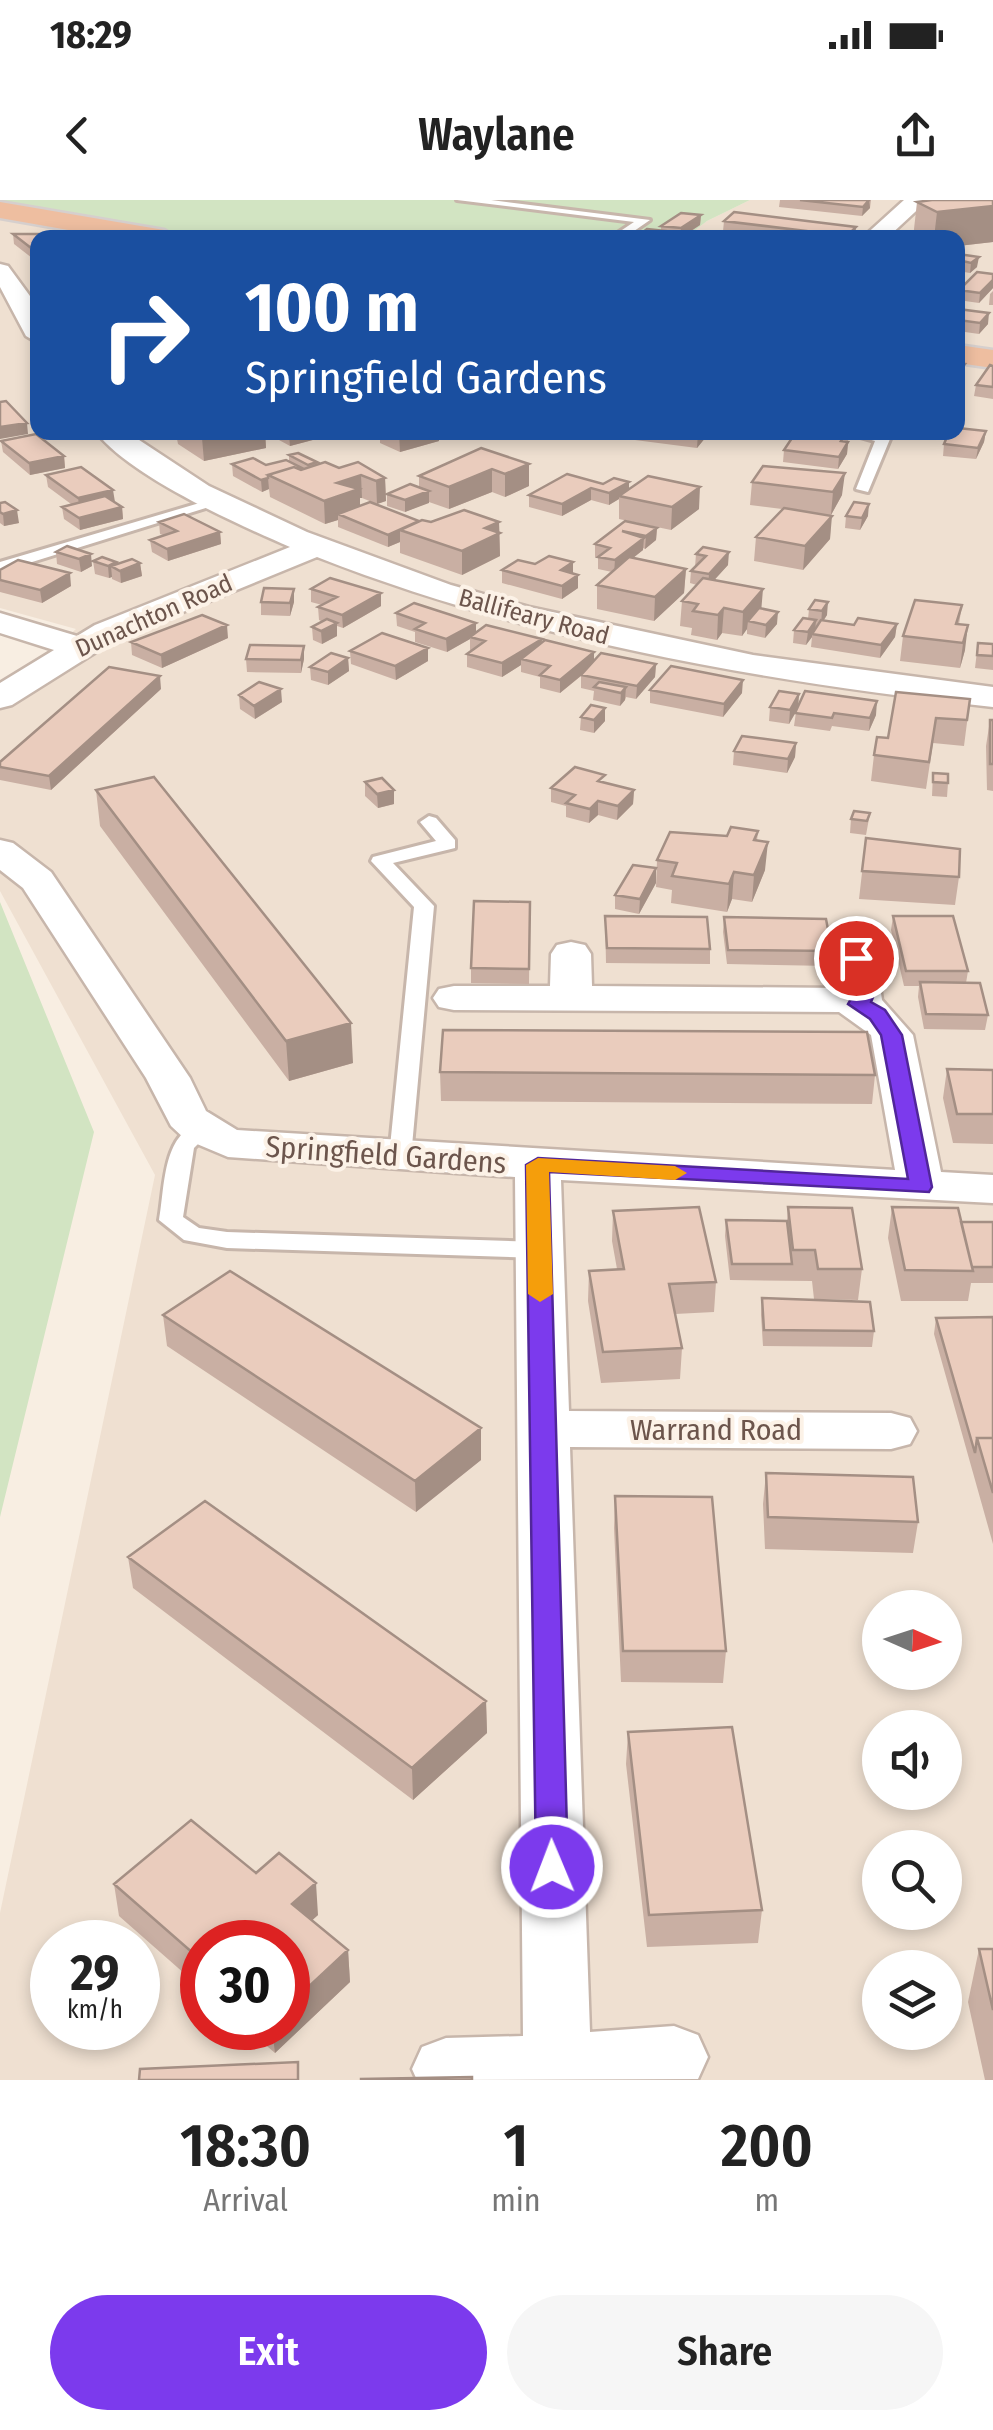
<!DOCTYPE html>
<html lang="en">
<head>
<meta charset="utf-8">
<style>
  body { margin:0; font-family:"Fira Sans Condensed",sans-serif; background:#f6f6f6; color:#222; height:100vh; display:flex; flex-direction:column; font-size:38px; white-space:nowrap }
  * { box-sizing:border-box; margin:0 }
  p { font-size:32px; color:#767676 }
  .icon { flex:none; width:55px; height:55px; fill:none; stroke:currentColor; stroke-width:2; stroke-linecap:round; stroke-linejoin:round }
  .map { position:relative; height:1880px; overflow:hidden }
  .sheet { display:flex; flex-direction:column; background:#fff; flex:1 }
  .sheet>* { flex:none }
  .top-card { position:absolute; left:30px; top:30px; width:935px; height:210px; border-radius:20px; box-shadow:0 5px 15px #0003; background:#1a4fa0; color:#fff; overflow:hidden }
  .needle { width:65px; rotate:93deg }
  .buttons { position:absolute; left:862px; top:1390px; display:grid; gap:20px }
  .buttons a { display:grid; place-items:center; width:100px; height:100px; border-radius:50%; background:#fff; box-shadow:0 5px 15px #0003; font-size:50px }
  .speed { position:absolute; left:30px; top:1720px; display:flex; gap:20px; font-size:50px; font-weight:700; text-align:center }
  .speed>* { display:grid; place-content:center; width:130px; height:130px; border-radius:50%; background:#fff; box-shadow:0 5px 15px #0003; line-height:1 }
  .speed small { font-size:25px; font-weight:400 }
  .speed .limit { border:15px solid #d22; background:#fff; color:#111 }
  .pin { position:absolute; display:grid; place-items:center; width:85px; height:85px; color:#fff; margin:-42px; border:5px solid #fff; border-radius:50%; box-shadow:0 2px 10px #0007 }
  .me { position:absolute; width:110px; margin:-55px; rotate:359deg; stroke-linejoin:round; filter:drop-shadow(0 0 8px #0008) }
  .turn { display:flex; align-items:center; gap:35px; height:210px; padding:0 50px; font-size:45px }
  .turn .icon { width:130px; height:130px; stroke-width:2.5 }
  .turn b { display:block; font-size:70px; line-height:85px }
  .eta { display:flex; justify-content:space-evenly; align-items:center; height:170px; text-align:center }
  .eta b { font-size:60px; font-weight:600; line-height:70px }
  .action { display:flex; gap:20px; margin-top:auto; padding:20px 50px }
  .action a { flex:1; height:115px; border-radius:60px; background:#7c3aed; color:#fff; font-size:40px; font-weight:600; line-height:115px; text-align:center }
  .action a+a { background:#f6f6f6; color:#222 }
  .status { display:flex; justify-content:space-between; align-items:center; height:70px; padding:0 50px; background:#fff; direction:ltr }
  .status svg { height:28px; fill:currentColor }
  header { display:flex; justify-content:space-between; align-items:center; height:130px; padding:0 50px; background:#fff; font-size:45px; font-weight:600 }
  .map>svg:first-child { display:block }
</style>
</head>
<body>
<div class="status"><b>18:29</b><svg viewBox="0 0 49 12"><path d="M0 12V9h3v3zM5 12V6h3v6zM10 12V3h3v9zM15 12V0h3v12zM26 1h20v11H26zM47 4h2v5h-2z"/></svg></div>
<header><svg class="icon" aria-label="back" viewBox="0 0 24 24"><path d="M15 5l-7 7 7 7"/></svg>Waylane<svg class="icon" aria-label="share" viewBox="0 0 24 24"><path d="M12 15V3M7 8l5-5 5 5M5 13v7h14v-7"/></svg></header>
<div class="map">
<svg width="993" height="1880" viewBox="0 0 993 1880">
  <rect width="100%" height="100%" fill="#f8eee2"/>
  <!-- residential -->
  <path fill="#efe0d1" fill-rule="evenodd" d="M750,0H993V148L958,143V38H685L707,21Z
    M0,17L116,37L38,38V232H958V164L993,169V1880H0V1713L155,975L0,691V496L76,429L0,408ZM880,1408H945V1472H880ZM880,1528H945V1592H880ZM880,1648H945V1712H880ZM52,1742H138V1828H52ZM202,1742H288V1828H202ZM880,1768H945V1832H880Z"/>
  <!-- green -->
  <path fill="#d2e4c2" d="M0,0H750L707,21L685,38H216L0,4Z
    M0,702L94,932L0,1317Z"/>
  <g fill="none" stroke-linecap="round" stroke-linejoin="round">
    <defs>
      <path id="service" d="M457,0H491L650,20L624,38H610L634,22Z
        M843,232H871L890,239L868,292L856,289L875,241Z
        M213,299L225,302L0,372V362Z
        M429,616L436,618L455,640V648L393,663L434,706L411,957L400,964L389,957L414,707L371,661L373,657L436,641L420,622Z
        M201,923L212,930L194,948L183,1017L199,1028L227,1032L540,1042L552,1050L540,1058L227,1048L184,1040L159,1020C165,988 162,933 201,923Z"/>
      <path id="minor" d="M904,0H928L887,38H862Z
        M0,64L8,66L38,107V143L26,136L0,87Z
        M96,232H127L209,286L307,332L451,385L529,407L753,455L993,487V507C763,481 534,442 317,357L117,439L12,505L0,508V483L54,450L0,433V413L77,436L95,425L290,347C237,324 131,277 96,232Z
        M0,640L13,643L51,672L190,878L206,911L237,930L895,970L871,835L839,812L454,810L439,807L433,798L439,789L454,786H550L551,754L557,745L571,742L585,745L591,754L592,786L841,788L836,758L842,749L856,746L870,749L876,758L882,800L913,835L941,972L993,975V1003L561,980L569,1211L891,1213L910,1218L917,1231L910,1244L891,1249L570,1247L590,1832L674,1826L698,1835L708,1857L698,1879L417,1880L412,1869L422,1847L446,1838L523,1836L515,977L228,957L185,939L171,926L146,878L23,688L0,670Z"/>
      <path id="trunk" d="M0,2L164,30L177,38H114L0,18Z
        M958,145L993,150V168L958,163Z"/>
    </defs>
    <!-- service casing -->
    <use href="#service" stroke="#c7b6ab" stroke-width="6"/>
    <!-- minor casing -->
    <use href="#minor" stroke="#c7b6ab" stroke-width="5"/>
    <!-- trunk casing -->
    <use href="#trunk" stroke="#d6cfcd" stroke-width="5"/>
    <!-- service -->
    <use href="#service" fill="#fff" fill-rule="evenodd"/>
    <!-- minor -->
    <use href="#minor" fill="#fff" fill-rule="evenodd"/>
    <!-- trunk -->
    <use href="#trunk" fill="#eebea0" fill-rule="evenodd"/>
  </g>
  <!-- wall -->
  <path fill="#c9afa3" d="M780,0H871L870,8L862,16L779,7Z
    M993,0V42L958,46V38H913L917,2Z
    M701,15L700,25L681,38L665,36V38L661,31V26Z
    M724,21L855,37L779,38L723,31Z
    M13,34L38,38V66L35,57L32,58L14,44Z
    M958,54L977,67L970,73L958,71Z
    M993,74V88L979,103L958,100L959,90Z
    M993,91V105H989L990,94Z
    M958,109L988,124L979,134L958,131Z
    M993,166V199L974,196L976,185Z
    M986,231L984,242L976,259L943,256L944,244Z
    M159,232H265L266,248L204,261L178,244L176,234L163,236Z
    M278,232H324V237L290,246L279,240Z
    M367,232H439V241L400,252L380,243V239Z
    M635,232H710L697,248L635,240Z
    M796,232H849L847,254L838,269L783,262L784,250Z
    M1,241L64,256L65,268L30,275L3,252Z
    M481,248L529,286L505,297L492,292L449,309L429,302L405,312L387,306V294L419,288V276Z
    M289,255L317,262V265L385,278L386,301L377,304L362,298H360V306L419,321L499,322L500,356L462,375L400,353V342L388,347L338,327V320L325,324L270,297L269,289L262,292L233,276L232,264L266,265L289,261Z
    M763,266L842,295L831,315L830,339L803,370L754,361L756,337L782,309L750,305L752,282Z
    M46,275L115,302L122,307L123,319L80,330L64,319L62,307L71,304L48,287Z
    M629,282V289L699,309L671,330L619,319V299L609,305L591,300L562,316L529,307V295L603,284Z
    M0,303L19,323L4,326L0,323Z
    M846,316H868L860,330L845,328Z
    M159,322L220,332L221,344L168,361L152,352L150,340L163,335L160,334Z
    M657,328L656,340L645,349L643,348V350L633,358L686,369L684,393L654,421L597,409V385L612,372L598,369V358L595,357V344Z
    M67,346L92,366L81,372L57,364L56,352Z
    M703,347L728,365L714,380L761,408L777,424L765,438L747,434V429L742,436L722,433L717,440L691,435L692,428L680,426L682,401L697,385L690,383L691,371L695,367L696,354Z
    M93,361L116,362V364L140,363L142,376L121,383L112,379V377L109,378L95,374Z
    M573,362V373L578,388L562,399L502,383V370L535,364Z
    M0,370L71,386L42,403L0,392Z
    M294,389V402L290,416L261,415V402Z
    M311,389L381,393V406L343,428L337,426V436L322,444L313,440L312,427L323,422L319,420L318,407L322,405L311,402Z
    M815,400L827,415L824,420L854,425L897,424L895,437L880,458L811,447L812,437L806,445L793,443L794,430L808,419L809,409Z
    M962,405L959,424L965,450L960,468L900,461L903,436Z
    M396,413L476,433L594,452V461L656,464L655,477L636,499L626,497L625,500L620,506L593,500L594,491L581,488V476L560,493L540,488V477L521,472V465L502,477L467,467V454L472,451L470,450V439L447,452L415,442V432L397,426Z
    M228,438L162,468L132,455L131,442Z
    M978,443L993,444V470L975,468Z
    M350,451L428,461L396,480L351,464Z
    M348,458L349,471L328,485L311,480L310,467Z
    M246,459H304L301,473L247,472Z
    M161,489L51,590L0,580V562Z
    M650,490L742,493L723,517L650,503Z
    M799,494L798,506L876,515L869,531L832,526L830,531L794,526L796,512L789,524L769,521L770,507Z
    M239,495L282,502L255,519L240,509Z
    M970,499L964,546L933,543L926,589L871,581L874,555L888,538Z
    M581,517L605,521L594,533L580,530Z
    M990,520H993V591L987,590L986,546Z
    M796,543L795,557L787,573L733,565L734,551Z
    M933,573L948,583L947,597L932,596Z
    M365,582L394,590V604L378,608L365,596Z
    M604,583L634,590L633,604L617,620L598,615L589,623L566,617V606L551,602V588Z
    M96,590L353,863L289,881L100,626Z
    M870,613L866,635L850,633L851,619Z
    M758,631L757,641L765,670L752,702L732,699L727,712L671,703L672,690L656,687L657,660L727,636Z
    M866,638L959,677L955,705L859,699Z
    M656,683L639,714L615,709V695Z
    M530,702L529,784L471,783V768Z
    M605,716L710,749V764L606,763Z
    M893,716L968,771L966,783L988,815L985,830L924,829L918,797L919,786H904L891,730Z
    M724,717L832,751L830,766L727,764L723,732Z
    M947,869L993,870V944L953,943L943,898Z
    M440,872L875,875L872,904L441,901Z
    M788,1007L862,1069L858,1100L814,1099L812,1081L730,1080L725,1036L726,1020L787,1021Z
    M892,1007L961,1022H993V1083H971L968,1101H901L888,1038Z
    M613,1011L716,1082L714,1112L675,1114L682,1148L680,1179L601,1183L588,1101L589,1071L617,1069L612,1041Z
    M762,1098L874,1131L872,1147L763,1146L761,1115Z
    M163,1115L481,1228V1260L416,1312L167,1146Z
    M993,1117V1344L934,1134L936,1118Z
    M766,1273L918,1322L913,1353L765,1349L763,1304Z
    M615,1296L726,1451L723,1483L621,1482L614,1328Z
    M128,1357L486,1501L487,1533L413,1600L133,1388Z
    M628,1532L762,1710L758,1743L647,1747L626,1564Z
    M256,1673L318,1715L312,1720L348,1750L350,1782L275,1853L246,1828H288L202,1742V1789L119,1716L114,1684Z
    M979,1749H993V1880H985L968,1802Z"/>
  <!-- shaded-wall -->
  <path fill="#a48f84" d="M869,0L870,8L862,16L863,7Z
    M993,6V42L958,46V38H934L937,12Z
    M701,15L700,25L680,38L681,28Z
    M856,27L855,37L847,38V36Z
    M38,47V57L35,54V57L32,58L31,48Z
    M979,57L977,67L970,73L971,63Z
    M993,80V88L979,103L980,93Z
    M989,113L988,124L979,134L980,123Z
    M965,164L964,175L958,182V173Z
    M27,223L28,234L0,239V227Z
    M986,231L984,242L976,259L978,248Z
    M163,232H176V234L163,236Z
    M231,232H265L266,248L204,261L202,238Z
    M296,232H324V237L290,246L289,234Z
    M399,232H439V241L400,252Z
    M698,232H710L697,248Z
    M848,242L847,254L838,269L839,257Z
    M64,256L65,268L30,275L29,263Z
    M529,264V286L505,297V274Z
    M492,269V292L449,309V287Z
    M845,273L842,295L831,315L833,292Z
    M361,275L362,298H360V312L338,314V320L325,324L324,301L337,283Z
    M268,278L269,289L262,292L261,280Z
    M385,278L386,301L377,304L376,281Z
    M629,282V294L619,296V299L609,305V293Z
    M700,287L699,309L671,330L672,307Z
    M591,288V300L562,316V304Z
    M113,290L115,302L80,311L78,298Z
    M429,291V303L405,312V300Z
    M869,304L868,316L860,330L862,318Z
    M122,307L123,319L80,330L79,318Z
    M17,310L19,323L4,326L3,314Z
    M832,316L830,339L803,370L805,346Z
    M499,322L500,356L462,375V351L485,328Z
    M657,328L656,340L645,349L646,336Z
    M400,330V342L388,347V335Z
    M220,332L221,344L168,361L167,349Z
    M644,338L643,350L614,373L615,360Z
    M729,352L728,365L708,387L709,374Z
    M91,354L92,366L81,372L79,359Z
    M116,362L117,369L111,366L112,377L109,378L108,366Z
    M573,362V375L561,370Z
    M140,363L142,376L121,383L120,371Z
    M686,369L684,393L654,421L655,397Z
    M70,373L71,386L42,403L40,390Z
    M578,375V388L562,399V386Z
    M294,389V402L290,416V403Z
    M763,389L761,413L748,421L747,429L742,436L743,412Z
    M381,393V406L343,428L342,415Z
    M828,402L827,415L821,424L822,411Z
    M724,408L722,433L717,440L718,415Z
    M778,412L777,424L765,438L766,425Z
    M816,420L815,433L812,434V437L806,445L808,432Z
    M337,423V436L322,444L321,431Z
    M476,423V436L470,437V439L447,452L446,439Z
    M897,424L895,437L880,458L881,445Z
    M227,425L228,438L162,468L161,455Z
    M968,425L965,450L960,468L963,443Z
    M542,439L541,452L521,459V465L502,477V463Z
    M304,446V459L301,473V460Z
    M428,448V461L396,480L395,466Z
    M594,452V465L560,493V480Z
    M348,458L349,471L328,485V472Z
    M656,464L655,477L636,499L637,486Z
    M160,476L161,489L51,590L49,576Z
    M743,480L742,493L723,517L724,504Z
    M626,487L625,500L620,506L621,493Z
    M281,489L282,502L255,519L254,506Z
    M799,494L798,508L789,524L790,510Z
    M877,501L876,515L869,531L870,518Z
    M605,508V521L594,533V520Z
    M796,543L795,557L787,573L788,559Z
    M394,590V604L378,608L377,594Z
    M634,590L633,604L617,620L618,606Z
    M598,601V615L589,623L590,609Z
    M768,642L765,670L752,702L754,675Z
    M656,668V683L639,714L640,699Z
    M734,672L732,699L727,712L729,684Z
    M351,823L353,863L289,881L286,841Z
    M481,1228V1260L416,1312L415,1281Z
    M486,1501L487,1533L413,1600L412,1568Z
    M316,1683L318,1715L295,1736L292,1704Z
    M348,1750L350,1782L275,1853L272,1828H288V1806Z"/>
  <!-- building -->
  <path fill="#eaccbd" stroke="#a48f84" stroke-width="2.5" d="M800,0H869L863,7Z
    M932,0H993V6L937,12L917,2Z
    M734,12L856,27L847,36L724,21Z
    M681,13L701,15L681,28L661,26Z
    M647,29L665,31L657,38H635Z
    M13,34H57L61,38H38V47L31,48Z
    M692,34L710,37L688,38Z
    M958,54L979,57L971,63L958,60Z
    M977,72L993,74V80L980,93L959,90Z
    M958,109L989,113L980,123L958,120Z
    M958,163L965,164L958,173Z
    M990,165L993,166V187L976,185Z
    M6,201L27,223L0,227V202Z
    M958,228L986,231L978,248L944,244L949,232H958Z
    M192,232H231L202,238Z
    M796,232H847L841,241L848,242L839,257L784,250Z
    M36,234L64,256L29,263L1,241Z
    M481,248L529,264L505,274L492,269L449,287L419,276Z
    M298,253L317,262L308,265L289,255Z
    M253,258L266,265L286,260L302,268L299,269L294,267L268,275V278L261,280L232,264Z
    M325,262L339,268L358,262L385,278L376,281L361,275L337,283L359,289L324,301L268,275L294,267L301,270Z
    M763,266L845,273L833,292L752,282Z
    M81,267L113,290L78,298L46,275Z
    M567,274L603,284L614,278L629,282L609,293L591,288L562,304L529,295Z
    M648,276L700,287L672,307L619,296Z
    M410,284L429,291L405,300L387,294Z
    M105,296L122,307L79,318L62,307Z
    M5,302L17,310L3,314L0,312V303Z
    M370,302L419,321L388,335L338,314Z
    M854,302L869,304L862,318L846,316Z
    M784,308L832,316L805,346L756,337Z
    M464,310L499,322L485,328L500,333L462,351L400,330L422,320L431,322Z
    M184,314L220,332L167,349L150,340L177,331L159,322Z
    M625,321L657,328L646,336L622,331L644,338L615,360L598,357L610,348L595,344Z
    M67,346L91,354L79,359L56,352Z
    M703,347L729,352L709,374L691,371L706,356L696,354Z
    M549,356L573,362L561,370L578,375L562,386L502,370L518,360L535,364Z
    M102,357L116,362L108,366L93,361Z
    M629,357L686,369L655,397L597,385Z
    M132,359L140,363L120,371L111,366Z
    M18,360L70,373L40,390L0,380V370Z
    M330,378L381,393L342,415L318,407L337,397L311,389Z
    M703,378L763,389L743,412L724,408L718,415L693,411L698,404L682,401Z
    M264,388L294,389L290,403L261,402Z
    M815,400L828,402L822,411L809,409Z
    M915,400L962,405L956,424L968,425L963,443L903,436Z
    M414,403L476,423L446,439L415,429L425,423L396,413Z
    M759,408L778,412L766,425L748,421Z
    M202,415L227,425L161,455L131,442Z
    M803,418L816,420L808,432L794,430Z
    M858,418L897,424L881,445L812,434L821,420L854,425Z
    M327,419L337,423L321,431L312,427Z
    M486,425L542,439L502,463L467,454L485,441L470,437Z
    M382,433L428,448L395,466L350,451Z
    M545,440L594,452L560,480L540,475L550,466L521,459Z
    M978,443L993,444V456L977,455Z
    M250,445L304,446L301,460L246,459Z
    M331,453L348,458L328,472L310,467Z
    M601,453L656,464L637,486L581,475Z
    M671,466L743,480L724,504L650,490Z
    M109,467L160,476L49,576L0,567V562Z
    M259,482L281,489L254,506L239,495Z
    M599,482L626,487L621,493L594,487Z
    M779,491L799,494L790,510L770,507Z
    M805,491L877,501L870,518L834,513L832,518L795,513Z
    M896,492L970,499L967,520L936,518L929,562L874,555L877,537L888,538Z
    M591,505L605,508L594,520L581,517Z
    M990,520H993V564H990Z
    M742,536L796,543L788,559L734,551Z
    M575,567L605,575L598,581L634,590L618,606L598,601L590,609L566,603L575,595L551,588Z
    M933,573L948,574V583L933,582Z
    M154,577L351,823L286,841L96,590Z
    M382,578L394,590L377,594L365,582Z
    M854,611L870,613L867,621L851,619Z
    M731,627L758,631L754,640L768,642L754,675L734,672L729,684L672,676L677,663L657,660L670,632L727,636Z
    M866,638L960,649L959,677L862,671Z
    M633,665L656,668L640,699L615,695Z
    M474,701L530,702L529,769L471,768Z
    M605,716L707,717L710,749L607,748Z
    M893,716H953L968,771H906Z
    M724,717L826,719L832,751L728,750Z
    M920,782L980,783L988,815L926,814Z
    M443,830L867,832L875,875L440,872Z
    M947,869L993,870V914H957Z
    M699,1007L716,1082L669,1084L682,1148L603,1152L589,1071L624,1069L613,1011Z
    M788,1007L852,1008L862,1069H818L815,1050H793Z
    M892,1007L958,1008L973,1071L905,1070Z
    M726,1020L787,1021L792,1064H732Z
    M961,1022H993V1067H972Z
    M230,1071L481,1228L415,1281L163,1115Z
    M762,1098L870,1102L874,1131L764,1130Z
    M993,1117V1238H977L975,1253L936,1118Z
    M977,1238H993V1293Z
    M766,1273L913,1277L918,1322L768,1317Z
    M615,1296L712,1297L726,1451H623Z
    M205,1301L486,1501L412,1568L128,1357Z
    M732,1527L762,1710L649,1715L628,1532Z
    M191,1620L256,1673L279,1653L316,1683L292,1704L348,1750L288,1806V1742H202V1761L114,1684Z
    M979,1749H993V1810Z
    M298,1862V1880H139L140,1869Z
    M472,1877V1880H361V1879Z"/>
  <!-- route -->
  <path fill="#7c3aed" stroke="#51269a" stroke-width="2.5" d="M856,752L866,758L873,797L871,802L885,810L902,835L932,987L929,992L549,972L568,1667L563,1676L552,1680L541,1676L536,1667L526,965L538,958L908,979L881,835L870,819L848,804L852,797L846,758Z"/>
  <!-- slow -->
  <path fill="#f59e0b" d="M538,958L675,966L687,973L675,980L549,972L553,1094L540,1102L528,1094L526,965Z"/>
  <g text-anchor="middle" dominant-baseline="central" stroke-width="8" stroke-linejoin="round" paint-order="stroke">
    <!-- far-street labels -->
    <g font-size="25" fill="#6c554c" stroke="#fcf2e7">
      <text transform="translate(154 416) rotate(-24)">Dunachton Road</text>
      <text transform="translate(534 417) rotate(15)">Ballifeary Road</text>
    </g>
    <!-- street labels -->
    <g font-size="30" fill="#6c554c" stroke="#fcf2e7">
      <text transform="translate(386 955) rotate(4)">Springfield Gardens</text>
      <text x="716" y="1230">Warrand Road</text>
    </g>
  </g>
</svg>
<div class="buttons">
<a><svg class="needle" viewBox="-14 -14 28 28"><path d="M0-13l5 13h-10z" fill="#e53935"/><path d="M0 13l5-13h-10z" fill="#767676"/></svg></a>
<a><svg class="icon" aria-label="sound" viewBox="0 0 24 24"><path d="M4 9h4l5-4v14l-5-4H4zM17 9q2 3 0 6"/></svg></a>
<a><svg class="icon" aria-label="search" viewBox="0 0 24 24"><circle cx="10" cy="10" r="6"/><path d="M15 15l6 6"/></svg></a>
<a><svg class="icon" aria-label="layers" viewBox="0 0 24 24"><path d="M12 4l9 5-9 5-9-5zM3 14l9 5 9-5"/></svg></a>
</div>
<div class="speed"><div>29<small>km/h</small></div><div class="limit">30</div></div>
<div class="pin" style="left:856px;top:758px;background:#d93025"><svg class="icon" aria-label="arrive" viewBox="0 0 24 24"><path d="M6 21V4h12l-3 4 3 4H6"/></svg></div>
<svg class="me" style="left:552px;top:1667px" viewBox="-20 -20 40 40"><circle r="17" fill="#7c3aed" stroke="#fff" stroke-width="3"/><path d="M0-11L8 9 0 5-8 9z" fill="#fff"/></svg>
<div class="top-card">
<div class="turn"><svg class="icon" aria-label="right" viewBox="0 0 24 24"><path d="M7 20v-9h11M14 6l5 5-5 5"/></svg><div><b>100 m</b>Springfield Gardens</div></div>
</div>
</div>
<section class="sheet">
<div class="eta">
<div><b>18:30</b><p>Arrival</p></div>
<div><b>1</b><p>min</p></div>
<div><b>200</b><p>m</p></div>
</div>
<div class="action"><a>Exit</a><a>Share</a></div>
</section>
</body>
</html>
